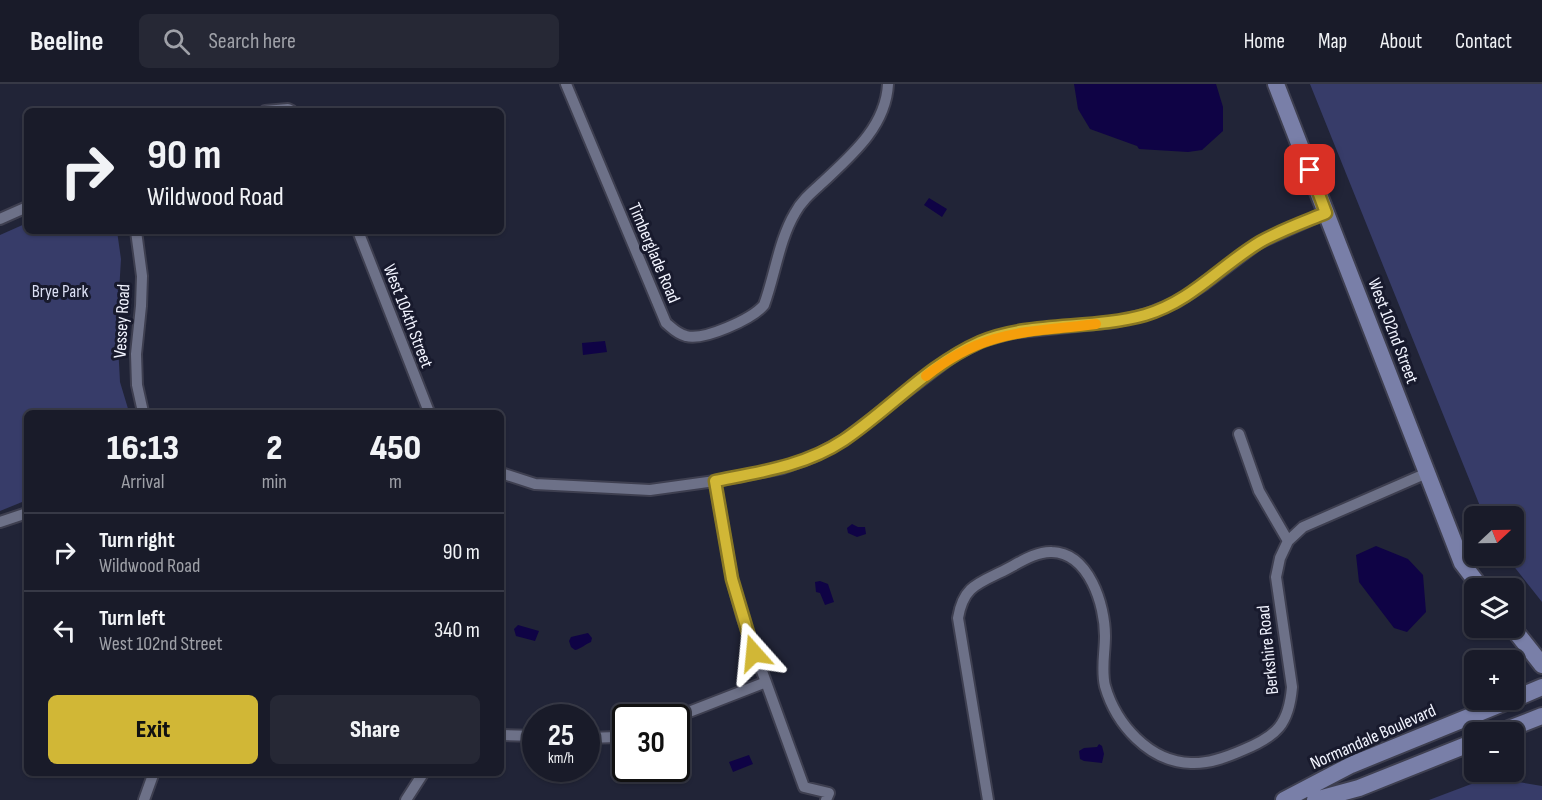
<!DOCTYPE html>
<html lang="en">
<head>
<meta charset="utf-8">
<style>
  body { margin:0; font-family:"Sofia Sans Condensed",sans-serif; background:#262835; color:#f1f3f6; height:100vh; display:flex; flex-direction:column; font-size:22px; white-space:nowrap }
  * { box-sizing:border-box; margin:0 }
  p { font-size:20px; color:#9fa1a8 }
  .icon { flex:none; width:33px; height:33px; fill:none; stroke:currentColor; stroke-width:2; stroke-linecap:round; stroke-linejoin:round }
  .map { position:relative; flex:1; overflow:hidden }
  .details { position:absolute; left:24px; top:326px; width:480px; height:366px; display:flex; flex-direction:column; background:#191b29; border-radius:9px; box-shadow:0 2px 4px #0004,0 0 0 2px #373946 }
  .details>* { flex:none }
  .guide { position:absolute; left:24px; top:24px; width:480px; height:126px; border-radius:9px; box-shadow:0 2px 4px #0004,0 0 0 2px #373946; background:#191b29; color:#f1f3f6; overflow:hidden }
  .needle { width:39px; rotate:68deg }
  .buttons { position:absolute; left:1464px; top:422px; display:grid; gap:12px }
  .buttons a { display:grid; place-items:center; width:60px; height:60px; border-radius:9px; background:#191b29; box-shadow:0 2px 4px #0004,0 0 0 2px #373946; font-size:30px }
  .speed { position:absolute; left:522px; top:620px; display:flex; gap:12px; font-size:30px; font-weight:700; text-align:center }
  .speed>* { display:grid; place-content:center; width:78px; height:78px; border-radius:50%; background:#191b29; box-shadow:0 2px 4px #0004,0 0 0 2px #373946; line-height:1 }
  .speed small { font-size:15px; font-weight:400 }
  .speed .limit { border:3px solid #111; border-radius:9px; background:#fff; color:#111 }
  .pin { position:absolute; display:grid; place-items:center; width:51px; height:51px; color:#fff; margin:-26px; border-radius:12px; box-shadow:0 3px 9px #0006 }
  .me { position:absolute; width:66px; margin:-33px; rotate:342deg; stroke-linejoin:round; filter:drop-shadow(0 0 4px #0008) }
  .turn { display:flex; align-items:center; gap:21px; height:126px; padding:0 24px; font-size:27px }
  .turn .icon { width:78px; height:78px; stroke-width:2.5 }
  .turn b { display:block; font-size:42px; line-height:51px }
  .eta { display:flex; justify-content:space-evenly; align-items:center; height:102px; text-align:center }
  .eta b { font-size:36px; font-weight:800; line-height:42px }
  .cta { display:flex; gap:12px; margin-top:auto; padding:12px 24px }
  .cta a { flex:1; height:69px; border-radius:9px; background:#d1b736; color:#111; font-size:24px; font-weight:800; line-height:69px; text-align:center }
  .cta a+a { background:#262835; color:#f1f3f6 }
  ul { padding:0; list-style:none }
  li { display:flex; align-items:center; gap:18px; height:78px; padding:0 24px; border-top:2px solid #373946 }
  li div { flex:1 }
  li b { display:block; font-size:22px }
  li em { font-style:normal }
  header { display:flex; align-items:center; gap:36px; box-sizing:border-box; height:84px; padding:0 30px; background:#191b29; border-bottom:2px solid #373946 }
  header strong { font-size:28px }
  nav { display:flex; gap:33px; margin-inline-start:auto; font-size:21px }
  .search { width:420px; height:54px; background:#262835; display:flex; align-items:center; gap:15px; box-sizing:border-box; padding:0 21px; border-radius:9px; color:#9fa1a8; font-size:22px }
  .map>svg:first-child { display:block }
</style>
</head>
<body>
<header>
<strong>Beeline</strong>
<div class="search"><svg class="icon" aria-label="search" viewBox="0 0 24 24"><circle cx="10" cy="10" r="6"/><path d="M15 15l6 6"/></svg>Search here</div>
<nav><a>Home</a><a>Map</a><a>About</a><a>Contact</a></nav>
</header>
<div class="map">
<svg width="1542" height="716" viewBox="0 0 1542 716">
  <rect width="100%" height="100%" fill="#212437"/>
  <!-- green -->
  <path fill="#373c69" d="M1310,0H1542V518L1505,471H1514V432H1484Z
    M27,139V147H117L121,175L117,241L120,298L129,328H27V416L0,427V151Z
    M1513,697L1542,702V716H1429L1474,699Z"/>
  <!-- water -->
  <path fill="#0f0345" d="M1074,0H1216L1223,23V47L1202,66L1188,68L1139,65L1137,62L1090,45L1078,25Z
    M929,114L947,125L942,133L924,121Z
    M605,257L607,268L583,271L582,259Z
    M852,440L858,443H865L866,450L857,453L848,449L847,444Z
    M1376,462L1408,475L1423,491L1426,528L1407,548L1394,544L1359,498L1356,471Z
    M820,497L828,500L834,518L825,521L820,509L816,508L815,498Z
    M518,541L539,547L535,557L516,552L514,545Z
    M588,549L592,554L591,558C585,560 581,565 575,566L571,563L569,557L571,553Z
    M1099,660L1102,662L1104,670L1102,679L1084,677L1080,675L1079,667L1084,664L1097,663Z
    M749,671L753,680L733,688L729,678Z"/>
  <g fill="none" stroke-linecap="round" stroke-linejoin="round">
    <defs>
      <path id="street" d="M566,0L666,239C672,244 677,250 686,252C704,257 752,235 764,221C775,191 779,156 795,129C802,116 812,108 823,98C852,71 886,42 888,0
        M265,27L288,25L292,27
        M0,135L27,123
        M136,147L142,192L141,222L136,270L137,301L143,328
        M358,147L429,328
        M1239,350L1259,407L1288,457
        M501,389L535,400L650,406L715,397L783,384L813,373L842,357L955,271L982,257L1012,249L1115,238L1147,230L1177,218L1205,200L1259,159L1326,129
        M715,397L732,495L742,532L804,703L829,709L826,716
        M0,438L27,429
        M676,633L766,598
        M501,651L536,652
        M586,654L618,653L626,651
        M144,716L154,688
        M406,716L424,688
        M988,716L958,534C963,504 976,500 1001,488C1016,481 1035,467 1052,468C1089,469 1105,521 1105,552C1105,569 1101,585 1105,602C1116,640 1149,678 1191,679C1209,680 1227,673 1243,666C1277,652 1289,640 1292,603L1276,493L1280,474L1288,457L1303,443L1427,389"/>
      <path id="secondary" d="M1276,0L1462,479L1481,504
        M1512,543L1542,581
        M1514,615L1542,603
        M1501,648L1542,632
        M1284,716L1351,681L1513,615
        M1315,716L1359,704L1474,658"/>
    </defs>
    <!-- street casing -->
    <use href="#street" stroke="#3e3f50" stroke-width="14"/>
    <!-- secondary casing -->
    <use href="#secondary" stroke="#3e3f50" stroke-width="20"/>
    <!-- street -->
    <use href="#street" stroke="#6d7188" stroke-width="10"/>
    <!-- secondary -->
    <use href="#secondary" stroke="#797fa8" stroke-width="16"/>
  </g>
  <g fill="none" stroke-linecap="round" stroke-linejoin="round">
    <defs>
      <path id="route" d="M754,569L732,495L715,397C760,388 805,382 844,356C890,325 928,281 980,258C1030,237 1092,246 1145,231C1192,217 1220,182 1260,158C1281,146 1304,138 1326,129L1310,86"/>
    </defs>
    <!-- route casing -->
    <use href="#route" stroke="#887723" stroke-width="15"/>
    <!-- route -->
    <use href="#route" stroke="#d1b736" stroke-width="10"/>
    <!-- slow -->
    <path stroke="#f59e0b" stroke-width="10" d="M926,292C985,245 1026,249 1096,240"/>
  </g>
  <g text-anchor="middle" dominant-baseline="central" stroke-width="6" stroke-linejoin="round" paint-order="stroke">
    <!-- street labels -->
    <g font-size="18" fill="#f2f4ff" stroke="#181a2d">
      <text transform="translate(654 169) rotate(67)">Timberglade Road</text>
      <text transform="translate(408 232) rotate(69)">West 104th Street</text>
      <text transform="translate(122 237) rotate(-87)">Vessey Road</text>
      <text transform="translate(1393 247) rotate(69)">West 102nd Street</text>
      <text transform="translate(1268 566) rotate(-96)">Berkshire Road</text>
      <text transform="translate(1373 653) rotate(-24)">Normandale Boulevard</text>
    </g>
    <!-- park labels -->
    <g font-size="18" fill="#dbdff3" stroke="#181a2d">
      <text x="60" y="207">Brye Park</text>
    </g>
  </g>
</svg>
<div class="buttons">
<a><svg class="needle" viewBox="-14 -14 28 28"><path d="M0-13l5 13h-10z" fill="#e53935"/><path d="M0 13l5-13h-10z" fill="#9fa1a8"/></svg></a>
<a><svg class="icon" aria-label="layers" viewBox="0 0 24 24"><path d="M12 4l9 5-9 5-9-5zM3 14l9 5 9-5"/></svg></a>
<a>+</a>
<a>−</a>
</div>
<div class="speed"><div>25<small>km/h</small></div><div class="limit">30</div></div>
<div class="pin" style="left:1310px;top:86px;background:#d93025"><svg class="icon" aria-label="arrive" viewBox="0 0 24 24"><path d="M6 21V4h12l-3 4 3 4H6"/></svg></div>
<svg class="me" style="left:754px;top:569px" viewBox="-20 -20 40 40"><path d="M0-17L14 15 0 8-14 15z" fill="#d1b736" stroke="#fff" stroke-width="4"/></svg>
<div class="guide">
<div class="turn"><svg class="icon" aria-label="right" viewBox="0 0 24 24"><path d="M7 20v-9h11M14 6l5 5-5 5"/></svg><div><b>90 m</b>Wildwood Road</div></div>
</div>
<section class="details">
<div class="eta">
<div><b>16:13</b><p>Arrival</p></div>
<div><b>2</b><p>min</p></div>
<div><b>450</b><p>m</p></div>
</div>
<ul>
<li><svg class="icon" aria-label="right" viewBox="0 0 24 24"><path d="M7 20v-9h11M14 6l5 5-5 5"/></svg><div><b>Turn right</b><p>Wildwood Road</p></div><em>90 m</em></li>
<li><svg class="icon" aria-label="left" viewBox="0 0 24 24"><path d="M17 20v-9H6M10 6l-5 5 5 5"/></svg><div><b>Turn left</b><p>West 102nd Street</p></div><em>340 m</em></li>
</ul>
<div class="cta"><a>Exit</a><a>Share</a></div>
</section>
</div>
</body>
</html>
